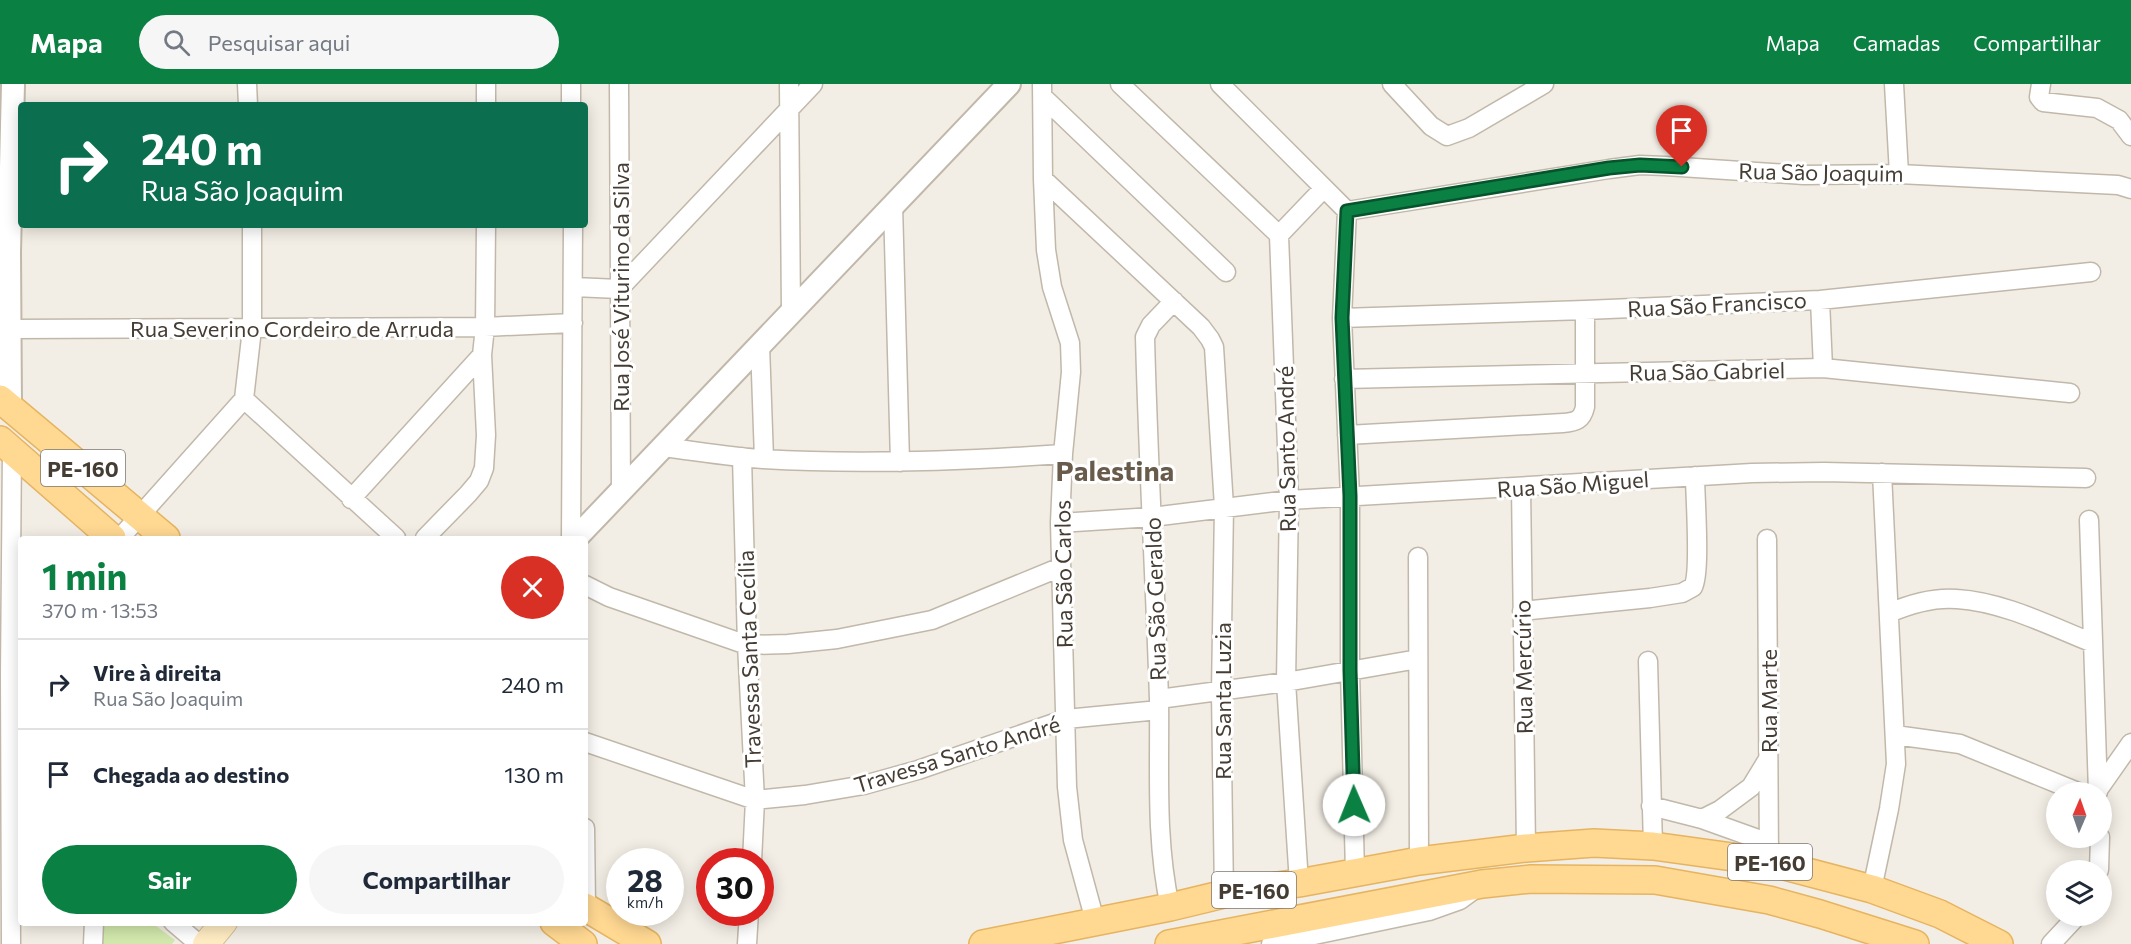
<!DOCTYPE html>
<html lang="pt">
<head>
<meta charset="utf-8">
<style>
  body { margin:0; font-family:Commissioner,sans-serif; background:#f6f6f7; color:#1f2937; height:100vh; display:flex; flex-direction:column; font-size:22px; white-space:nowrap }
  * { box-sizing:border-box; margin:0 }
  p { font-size:20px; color:#747a83 }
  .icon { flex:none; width:33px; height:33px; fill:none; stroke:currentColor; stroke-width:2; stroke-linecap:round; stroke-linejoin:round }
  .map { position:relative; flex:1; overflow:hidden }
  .panel { position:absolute; left:18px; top:452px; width:570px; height:390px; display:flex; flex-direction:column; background:#fff; border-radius:6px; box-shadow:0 3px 15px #0003 }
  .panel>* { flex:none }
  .hud { position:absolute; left:18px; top:18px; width:570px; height:126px; border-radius:6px; box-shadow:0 3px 15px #0003; background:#0b6e4f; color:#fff; overflow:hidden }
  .needle { width:39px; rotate:2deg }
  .tools { position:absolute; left:2046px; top:698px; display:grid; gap:12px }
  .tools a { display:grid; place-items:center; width:66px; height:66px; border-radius:50%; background:#fff; box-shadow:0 3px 15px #0003; font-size:30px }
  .speed { position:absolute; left:606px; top:764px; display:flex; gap:12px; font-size:30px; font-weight:700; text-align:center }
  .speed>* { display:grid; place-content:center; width:78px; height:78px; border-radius:50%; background:#fff; box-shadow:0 3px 15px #0003; line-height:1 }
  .speed small { font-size:15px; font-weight:400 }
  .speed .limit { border:9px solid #d22; background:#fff; color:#111 }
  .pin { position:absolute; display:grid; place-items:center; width:51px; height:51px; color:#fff; margin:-62px -26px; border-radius:50% 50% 50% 0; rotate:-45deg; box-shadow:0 0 6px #0007 }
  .pin .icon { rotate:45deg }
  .me { position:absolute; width:66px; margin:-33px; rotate:359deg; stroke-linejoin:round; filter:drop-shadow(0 0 4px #0008) }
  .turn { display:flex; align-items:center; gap:21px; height:126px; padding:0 24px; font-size:27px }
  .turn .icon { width:78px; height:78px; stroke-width:2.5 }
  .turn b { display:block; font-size:42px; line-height:51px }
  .round { display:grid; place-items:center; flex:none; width:63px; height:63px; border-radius:32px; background:#f6f6f7 }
  .summary { display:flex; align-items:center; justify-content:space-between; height:102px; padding:0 24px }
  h1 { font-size:36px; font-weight:700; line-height:45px; color:#0b8043 }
  .cta { display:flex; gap:12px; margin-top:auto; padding:12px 24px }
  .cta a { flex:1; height:69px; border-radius:36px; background:#0b8043; color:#fff; font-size:24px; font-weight:700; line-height:69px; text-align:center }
  .cta a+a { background:#f6f6f7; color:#1f2937 }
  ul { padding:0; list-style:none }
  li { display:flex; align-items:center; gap:18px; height:90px; padding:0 24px; border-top:2px solid #e0e1e3 }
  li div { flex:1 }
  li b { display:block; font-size:22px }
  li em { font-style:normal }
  header { display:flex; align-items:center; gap:36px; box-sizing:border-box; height:84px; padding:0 30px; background:#0b8043; color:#fff }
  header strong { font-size:28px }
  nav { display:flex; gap:33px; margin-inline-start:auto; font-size:21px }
  .search { width:420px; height:54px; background:#f6f6f7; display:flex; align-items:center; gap:15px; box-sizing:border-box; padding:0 21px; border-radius:33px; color:#747a83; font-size:22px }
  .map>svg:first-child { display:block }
</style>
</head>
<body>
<header>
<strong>Mapa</strong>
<div class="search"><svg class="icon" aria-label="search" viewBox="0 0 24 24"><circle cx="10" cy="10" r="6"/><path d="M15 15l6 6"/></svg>Pesquisar aqui</div>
<nav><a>Mapa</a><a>Camadas</a><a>Compartilhar</a></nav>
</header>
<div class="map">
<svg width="2131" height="860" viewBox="0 0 2131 860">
  <rect width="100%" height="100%" fill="#f3eee5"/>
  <!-- green -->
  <path fill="#d2e8ac" d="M102,839H152L175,856L172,860H102Z"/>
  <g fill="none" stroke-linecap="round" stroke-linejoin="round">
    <defs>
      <path id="minor" d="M247,0L248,21
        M486,0V21
        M571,0V21
        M619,0L621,407
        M789,0L791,229
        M1042,0L1043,95L1046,166L1052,203L1070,259L1071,288L1063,370L1060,439L1067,703L1073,756L1095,837
        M1120,0L1279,151L1289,416L1286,598L1299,799
        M1220,0L1347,127
        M1392,0L1431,42L1447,52L1469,44L1544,0
        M1894,0L1899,90
        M2041,0L2039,13L2043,18L2097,24L2119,36L2131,52
        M1043,13L1226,188
        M1043,95L1201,243L1210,255L1214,263L1224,423L1221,608L1224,810
        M893,121L900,378
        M1347,127L1609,85L1640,81L1665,82L1804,91L1899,90L2118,101L2131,105
        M1347,127L1342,234L1350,412V586L1355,789
        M1279,151L1324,104
        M574,203L619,205L813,0
        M1820,216L1823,284
        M1342,234L1585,226L1820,216L2091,188
        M11,245L485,243L573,239
        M760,261L764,375
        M1344,295L1823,284L2070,309
        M244,315L396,454
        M1347,351L1563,339C1576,338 1582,336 1585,323V226
        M663,363C696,367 730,373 763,375C863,381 963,377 1063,370
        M742,373L747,561L755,716L752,777
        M1521,403L1526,764
        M351,415L482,271
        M2089,436L2098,708
        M1060,439L1152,433L1289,416L1752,389L1824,388L2086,394
        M120,454L244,315L252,245V141
        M425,454L468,410L479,397L484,384L486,351L482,271L485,243L486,141
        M571,454L573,141
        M1767,455L1769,778
        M1418,473L1419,777
        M585,501L609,513L747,561L788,560L837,555L932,536L1061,483
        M1522,527L1650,514L1682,509L1693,503C1701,489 1695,412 1695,392
        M1889,529C1910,520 1934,513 1957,515C2004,518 2050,542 2093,559
        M1648,577L1653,762
        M1159,615L1286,598L1418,575
        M1895,651L1960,660L2078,708
        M585,658L755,716L805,711L864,701L918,686L1066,635L1159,626
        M2098,706L2131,659
        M1651,722L1702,735L1720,726L1751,703L1768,675
        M1702,735L1769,759
        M585,744L586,824
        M2099,786L2100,753
        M1872,805L1889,725L1896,680L1882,389
        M1170,823C1155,754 1160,686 1159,615C1155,494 1148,374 1145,253L1151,241L1174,217
        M173,838L199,860
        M11,860L10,592L12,365
        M93,860L94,838
        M747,860L749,828
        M1271,860L1429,827L1460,816L1471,808
        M2051,860L2078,831"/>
      <path id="tertiary" d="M10,323L9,168L13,0
        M576,454L1009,0"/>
      <path id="secondary" d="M206,860L224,838"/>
      <path id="primary" d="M0,315L166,454
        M0,356L112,454
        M585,823L647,860
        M554,838L583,860
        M983,860L1170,823L1224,810L1299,799L1419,777L1526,764L1594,759L1653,762L1769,778L1872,805L1940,830L1999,860
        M1169,860L1482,800L1531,795L1655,796L1769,816L1820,830L1915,860"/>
    </defs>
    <!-- minor casing -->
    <use href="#minor" stroke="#c1b8aa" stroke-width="21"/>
    <!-- tertiary casing -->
    <use href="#tertiary" stroke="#c1b8aa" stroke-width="26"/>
    <!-- secondary casing -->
    <use href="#secondary" stroke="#d4be94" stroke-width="28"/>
    <!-- primary casing -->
    <use href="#primary" stroke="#e6b460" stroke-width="30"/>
    <!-- minor -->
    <use href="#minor" stroke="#fff" stroke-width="18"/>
    <!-- tertiary -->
    <use href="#tertiary" stroke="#fff" stroke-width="22"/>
    <!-- secondary -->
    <use href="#secondary" stroke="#ffecc3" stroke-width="26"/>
    <!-- primary -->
    <use href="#primary" stroke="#ffd892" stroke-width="27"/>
  </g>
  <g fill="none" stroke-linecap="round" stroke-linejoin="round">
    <defs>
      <path id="route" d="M1354,721L1350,586V412L1342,234L1347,127L1609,84L1640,81L1682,83"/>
    </defs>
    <!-- route casing -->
    <use href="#route" stroke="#07532c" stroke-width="15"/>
    <!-- route -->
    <use href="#route" stroke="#0b8043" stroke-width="10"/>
  </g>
  <g text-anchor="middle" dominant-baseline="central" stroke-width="6" stroke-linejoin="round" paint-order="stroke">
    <!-- shield labels -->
    <g fill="#fff" stroke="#7d7771" stroke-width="1.5">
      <rect x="41" y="366" width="84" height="36" rx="4.5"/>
      <rect x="1728" y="760" width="84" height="36" rx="4.5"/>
      <rect x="1212" y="788" width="84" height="36" rx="4.5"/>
    </g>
    <g font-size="21" font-weight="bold" fill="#453d34">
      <text x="83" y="384">PE-160</text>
      <text x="1770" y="778">PE-160</text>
      <text x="1254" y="806">PE-160</text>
    </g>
    <!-- street labels -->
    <g font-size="22" fill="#453d34" stroke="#fff">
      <text transform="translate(1821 88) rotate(1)">Rua São Joaquim</text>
      <text transform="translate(620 203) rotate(-90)">Rua José Viturino da Silva</text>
      <text transform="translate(1717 220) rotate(-3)">Rua São Francisco</text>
      <text x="292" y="244">Rua Severino Cordeiro de Arruda</text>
      <text transform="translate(1707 287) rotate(-1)">Rua São Gabriel</text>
      <text transform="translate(1286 365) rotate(-91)">Rua Santo André</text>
      <text transform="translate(1573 400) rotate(-4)">Rua São Miguel</text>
      <text transform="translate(1063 490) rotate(-91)">Rua São Carlos</text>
      <text transform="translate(1155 515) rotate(-92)">Rua São Geraldo</text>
      <text transform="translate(749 575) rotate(-92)">Travessa Santa Cecília</text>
      <text transform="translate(1523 583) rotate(-91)">Rua Mercúrio</text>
      <text transform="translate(1222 617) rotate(-90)">Rua Santa Luzia</text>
      <text transform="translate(1768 617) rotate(-90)">Rua Marte</text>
      <text transform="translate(957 670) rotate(-17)">Travessa Santo André</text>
    </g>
    <!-- district labels -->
    <g font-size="28" font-weight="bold" fill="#685b4b" stroke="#fff">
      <text x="1115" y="386">Palestina</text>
    </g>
  </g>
</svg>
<div class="tools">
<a><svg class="needle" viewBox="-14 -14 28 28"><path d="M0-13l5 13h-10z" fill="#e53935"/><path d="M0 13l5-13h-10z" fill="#747a83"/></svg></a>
<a><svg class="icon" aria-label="layers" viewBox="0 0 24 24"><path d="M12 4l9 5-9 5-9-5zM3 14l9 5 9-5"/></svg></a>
</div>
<div class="speed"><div>28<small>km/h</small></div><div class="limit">30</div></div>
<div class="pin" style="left:1682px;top:83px;background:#d93025"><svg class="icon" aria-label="arrive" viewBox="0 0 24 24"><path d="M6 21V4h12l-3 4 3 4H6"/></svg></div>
<svg class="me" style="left:1354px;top:721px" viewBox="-20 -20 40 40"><circle r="19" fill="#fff"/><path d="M0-13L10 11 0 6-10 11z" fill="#0b8043"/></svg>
<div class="hud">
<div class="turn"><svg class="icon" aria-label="right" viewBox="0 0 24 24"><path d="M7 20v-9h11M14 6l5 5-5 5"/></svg><div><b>240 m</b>Rua São Joaquim</div></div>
</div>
<section class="panel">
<div class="summary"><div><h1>1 min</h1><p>370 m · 13:53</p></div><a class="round" style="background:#d93025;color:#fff"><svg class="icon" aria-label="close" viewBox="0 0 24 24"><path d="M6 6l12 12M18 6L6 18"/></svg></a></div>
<ul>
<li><svg class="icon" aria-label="right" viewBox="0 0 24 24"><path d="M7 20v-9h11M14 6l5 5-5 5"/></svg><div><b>Vire à direita</b><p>Rua São Joaquim</p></div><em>240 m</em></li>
<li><svg class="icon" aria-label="arrive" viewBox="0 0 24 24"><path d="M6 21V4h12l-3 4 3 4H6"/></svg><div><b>Chegada ao destino</b></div><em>130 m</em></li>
</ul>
<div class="cta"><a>Sair</a><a>Compartilhar</a></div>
</section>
</div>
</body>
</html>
